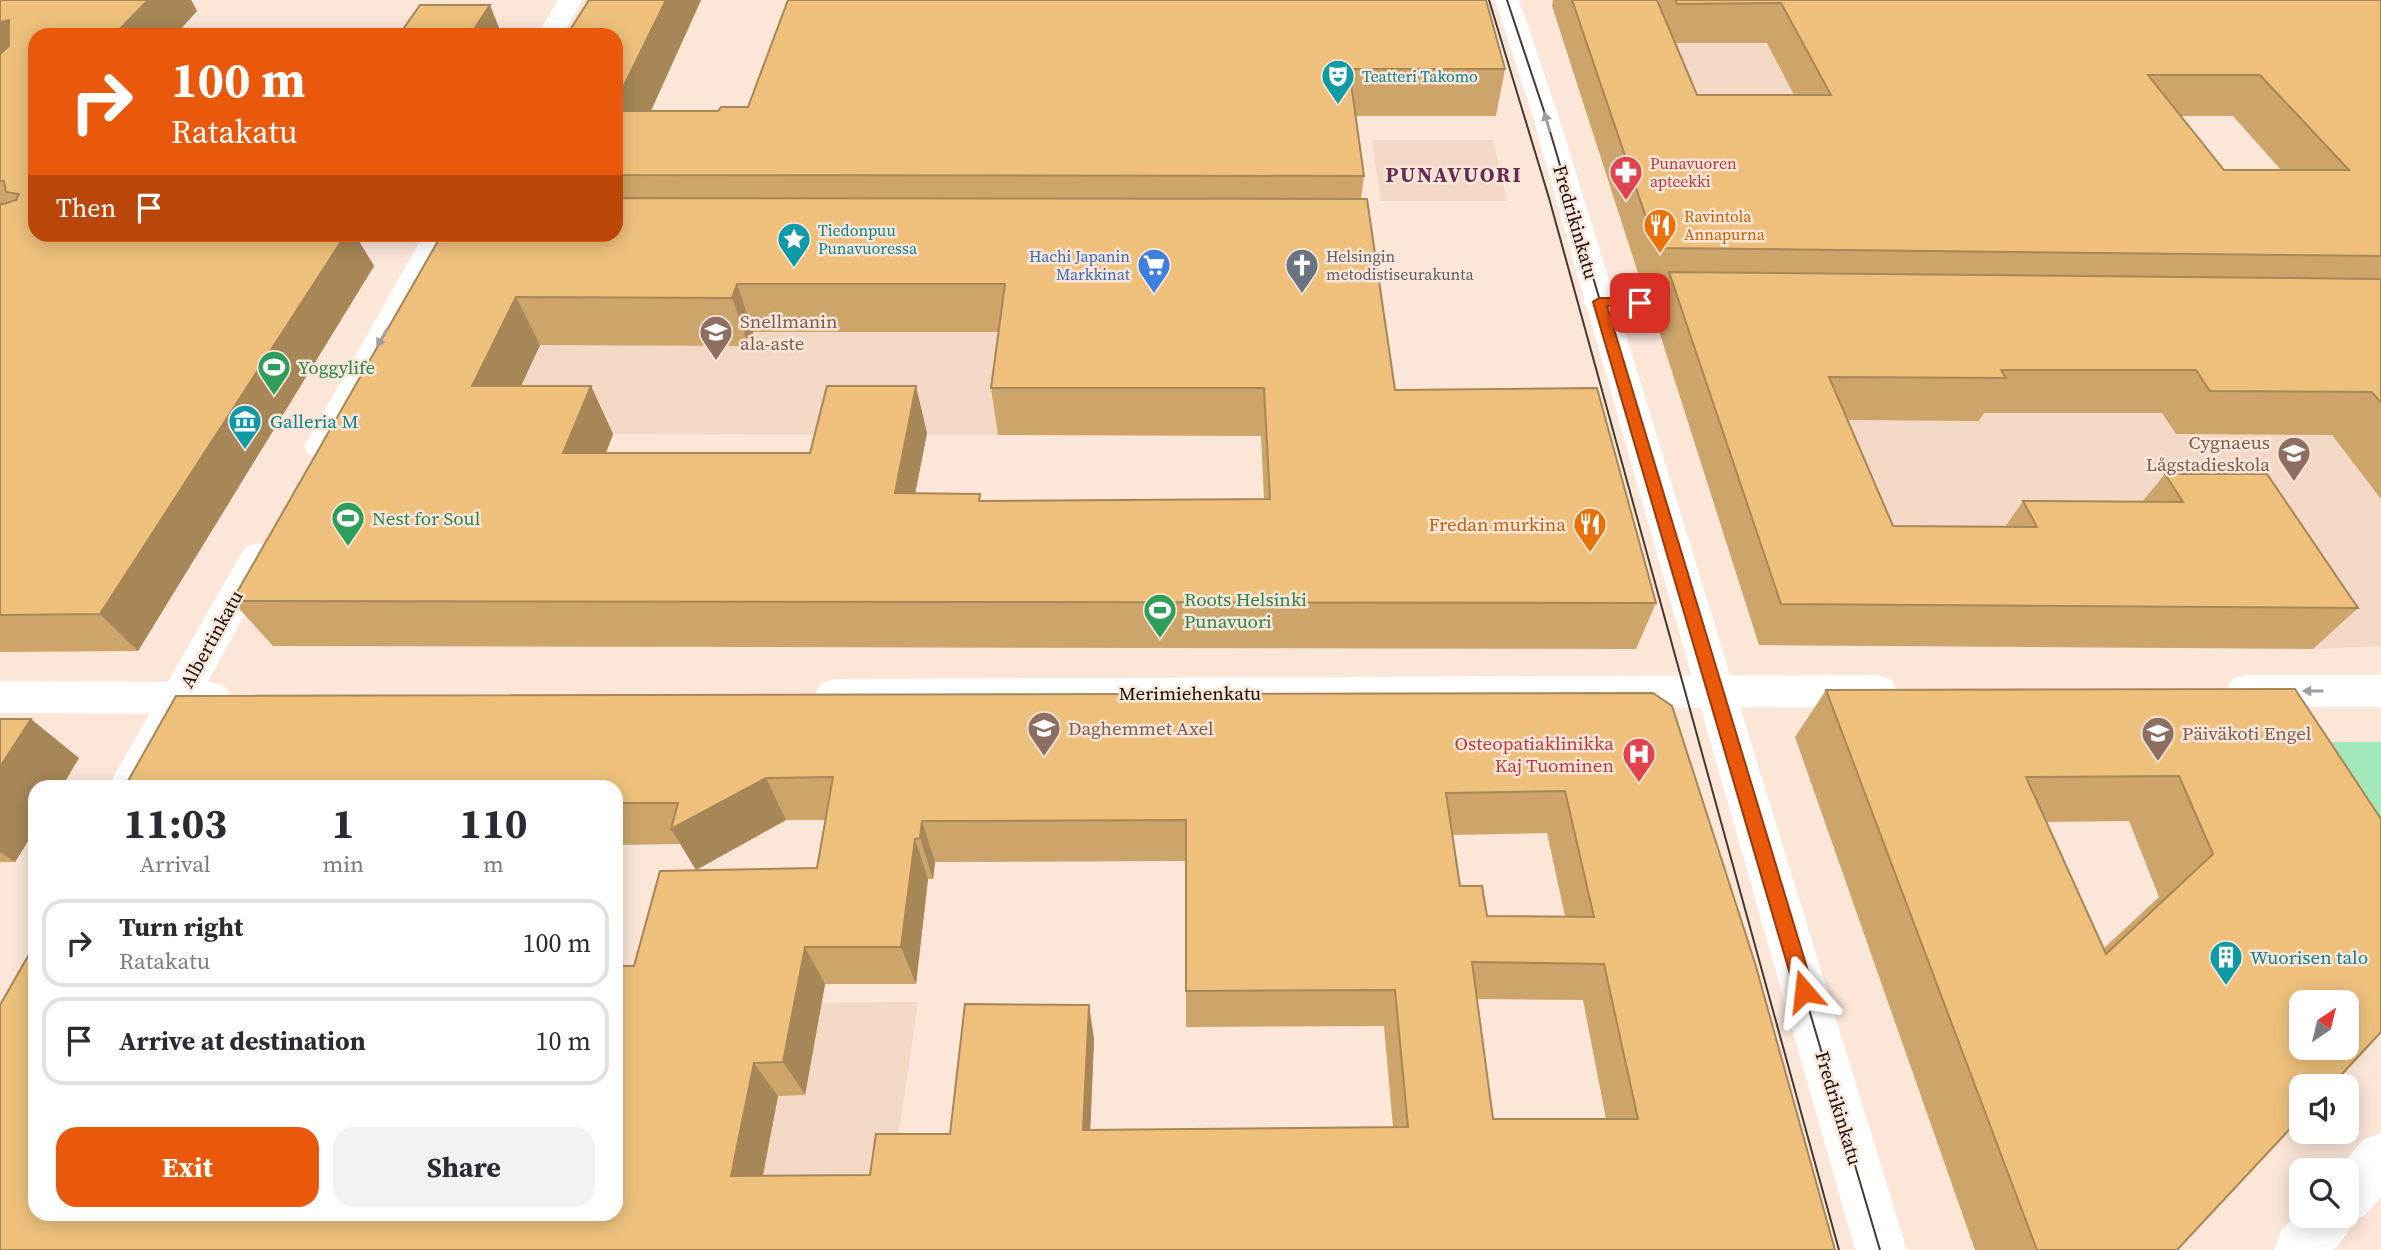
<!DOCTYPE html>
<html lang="en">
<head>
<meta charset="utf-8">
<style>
  body { margin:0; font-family:"Source Serif 4",serif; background:#f2f2f3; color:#2b2b33; height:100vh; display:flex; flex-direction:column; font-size:26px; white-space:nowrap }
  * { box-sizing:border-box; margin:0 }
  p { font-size:23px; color:#7c7c81 }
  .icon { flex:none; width:38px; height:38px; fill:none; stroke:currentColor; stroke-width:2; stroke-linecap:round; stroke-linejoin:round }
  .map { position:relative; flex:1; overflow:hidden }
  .side { position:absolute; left:28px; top:780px; width:595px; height:441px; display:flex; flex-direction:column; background:#fff; border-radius:21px; box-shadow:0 4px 18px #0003 }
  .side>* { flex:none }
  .guide { position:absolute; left:28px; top:28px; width:595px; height:214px; border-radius:21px; box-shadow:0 4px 18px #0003; background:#ea580c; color:#fff; overflow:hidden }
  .needle { width:46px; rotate:35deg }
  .tools { position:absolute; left:2289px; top:990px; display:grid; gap:14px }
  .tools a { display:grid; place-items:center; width:70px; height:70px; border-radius:14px; background:#fff; box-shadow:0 4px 18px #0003; font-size:35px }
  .pin { position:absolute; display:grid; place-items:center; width:60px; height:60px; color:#fff; margin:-30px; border-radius:14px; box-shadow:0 4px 10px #0006 }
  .me { position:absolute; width:77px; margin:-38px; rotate:343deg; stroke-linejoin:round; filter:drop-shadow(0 0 5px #0008) }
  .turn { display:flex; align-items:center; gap:24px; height:147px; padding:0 28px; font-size:32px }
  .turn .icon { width:91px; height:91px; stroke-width:2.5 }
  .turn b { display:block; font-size:49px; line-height:60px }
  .then { display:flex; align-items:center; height:66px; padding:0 28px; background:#0003; gap:14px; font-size:26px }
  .eta { display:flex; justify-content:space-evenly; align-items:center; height:119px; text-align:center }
  .eta b { font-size:42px; font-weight:700; line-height:49px }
  .primary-button { display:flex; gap:14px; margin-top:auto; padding:14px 28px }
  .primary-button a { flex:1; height:80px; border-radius:21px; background:#ea580c; color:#fff; font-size:28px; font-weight:700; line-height:80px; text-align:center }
  .primary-button a+a { background:#f2f2f3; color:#2b2b33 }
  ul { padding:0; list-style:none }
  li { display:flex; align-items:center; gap:21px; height:88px; margin:0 14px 10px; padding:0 14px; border:4px solid #e1e1e2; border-radius:21px }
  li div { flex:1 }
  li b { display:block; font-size:26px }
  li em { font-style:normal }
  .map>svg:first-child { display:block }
</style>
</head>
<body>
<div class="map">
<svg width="2381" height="1250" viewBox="0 0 2381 1250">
  <rect width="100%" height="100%" fill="#fbe6d8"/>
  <!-- built -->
  <path fill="#f3d8c5" d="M1648,0H1745L1815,135H1706Z
    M1372,140H1493L1507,201H1381Z
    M475,268L1020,269L998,435L531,434Z
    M1661,338L2381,343V646L2313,649L1759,645Z
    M918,1002L882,1250H598L616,1214L821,1003Z"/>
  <!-- green -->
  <path fill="#a3e8bb" d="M2272,742H2381V917Z"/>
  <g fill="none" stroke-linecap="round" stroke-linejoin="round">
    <!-- street -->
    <path fill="#fff" fill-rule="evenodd" d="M1599,292L1709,293L1720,296L1725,303L1720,310L1709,313L1599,312L1588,309L1583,302L1588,295Z
      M1877,675L1891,679L1897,691L1891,703L1877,707L835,711L821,707L815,695L821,683L835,679Z
      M2246,675H2381V707H2246L2232,703L2226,691L2232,679Z
      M0,681L211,682L225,686L231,698L225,710L211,714L0,713Z
      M2381,1133V1197L2365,1215L2353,1220L2347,1234L2334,1250H2274L2281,1231L2301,1209V1216H2347V1171H2336L2363,1140Z"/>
    <!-- secondary -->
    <path fill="#fff" fill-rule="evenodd" d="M558,0H582L563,35H537Z
      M1495,0H1519L1557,111L1907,1250H1855L1531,111Z
      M424,234H454L333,455L321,458L309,455L304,446Z
      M258,543L271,547L276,557L150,788H107L245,547Z"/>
    <!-- tram -->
    <path stroke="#433a33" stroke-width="2" d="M1489,0L1549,198L1839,1250
      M1507,0L1544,111L1880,1250"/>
  </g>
  <!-- wall -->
  <path fill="#cda56b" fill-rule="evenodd" d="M0,0H191L197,11L175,35H35V234L359,241L374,266L138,651L0,652Z
    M701,0L651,111H718L748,107L788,0L1505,69L1496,116H1356L1364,176L1361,199L1395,390L1656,603L1636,649L273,646L232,601L442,234H616V35H572L570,30ZM753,332H999L991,388L998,435L1261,436L1264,499L982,501L915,494L927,433L810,453H606L613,434L591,386H521L540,345L749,346Z
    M1553,0H2381V499L2332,435L2176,434L2162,413H1984L1979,421L1848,420L1893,526L2005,527L2023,501L2142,502L2165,474L2358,608L2313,649L1759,645L1654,315L1662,290H1646L1641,273H1638L1552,6ZM1675,43H1767L1794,95H1697ZM2180,116H2233L2281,170H2224Z
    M1826,690L2381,819L2177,1250H1975L1795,737ZM2129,821L2159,897L2103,949L2046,822Z
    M1653,693L1835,1250L35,1214H616L634,966L817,868L826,820H786L696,870L681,844L616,845V788ZM1547,833L1565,916H1487L1460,886L1452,835ZM1186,861V1027L1384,1026L1393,1127L1090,1130L1094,1040L1089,1005L950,1134L870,1175L763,1176L778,1096L805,1095L825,984H916L928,879H933L935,862ZM1477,999L1583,1000L1606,1119H1493Z
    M0,719L79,758L61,788H35V830L15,862H0Z"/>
  <!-- shaded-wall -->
  <path fill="#a78657" d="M148,0H191L197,11L175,35H114Z
    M666,0H701L629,159L616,123V102Z
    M490,5L502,35H470Z
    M9,20L35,56L0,83V22Z
    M325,234H364L359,241L374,266L138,651L100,614Z
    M737,284L753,332L749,346L732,298Z
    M516,297L540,345L499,433L472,386Z
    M591,386L613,434L588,500L563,453Z
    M916,386L927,433L906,540L895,493Z
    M31,719L79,758L61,788H35V830L15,862L0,852V767Z
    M766,778L786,820L696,870L671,829Z
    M922,821L935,862L933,879L920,838Z
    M915,839L928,879L916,984L901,947Z
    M805,947L825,984L805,1095L783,1062Z
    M1089,1005L1094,1040L1089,1160L1083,1130Z
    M754,1063L778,1096L757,1204L731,1176Z"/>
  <!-- building -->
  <path fill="#eec07c" stroke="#a78657" stroke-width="2" fill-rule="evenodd" d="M0,0H148L114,35H35V234H346L100,614L0,615V204H4L16,200L19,194L6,192L4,181H0V54L9,46V20L0,22Z
    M589,0H666L616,102V35H575L578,30H570Z
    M788,0H1486L1505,69H1349L1364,176L616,175V111H718L721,107H748Z
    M1572,0H1657L1697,95H1831L1781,3L1677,4L1675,0H2381V256L1660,248L1654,232H1651ZM2148,75H2260L2349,170H2224Z
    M420,5H490L470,35H399Z
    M616,198L1367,199L1395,390L1597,388L1656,603L232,601L442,234H616ZM737,284H1005L991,388H1264L1270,499L979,501L980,494L895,493L916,386H827L810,453H563L591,386H472L516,297L732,298Z
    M1669,272L2381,279V403L2372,392L2210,391L2196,370H2001L2006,378L1829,377L1893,526L2037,527L2023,501L2183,502L2165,474H2267L2358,608L1781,604Z
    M2295,689L2381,819V1032L2330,1087H2301V1117L2177,1250H2037L1826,690ZM2179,776L2213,854L2106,954L2026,777ZM2301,1003H2347V1048H2301Z
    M1653,693L1672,706L1755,963L1835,1250H0V1005L35,944V1214H616V966H634L660,871L817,868L833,777L766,778L671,829L678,803H616V788H124L176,696ZM1565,791L1594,917L1487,916L1482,886H1460L1446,793ZM1186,820V991L1395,990L1408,1127L1083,1130L1089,1005L965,1004L950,1134H876L870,1175L731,1176L754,1063L783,1062L805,947H901L915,839L920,838L922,821ZM1472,962L1604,964L1638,1119H1493Z
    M0,719H31L0,767Z"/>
  <!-- one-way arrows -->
  <defs><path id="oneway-solid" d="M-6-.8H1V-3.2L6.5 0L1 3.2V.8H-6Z" transform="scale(1.75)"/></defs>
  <g fill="#a19e9c">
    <use href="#oneway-solid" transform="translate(1547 122) rotate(-106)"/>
    <use href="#oneway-solid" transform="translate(382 338) rotate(120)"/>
    <use href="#oneway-solid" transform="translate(2313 691) rotate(-180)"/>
  </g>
  <!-- route -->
  <path fill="#ea580c" stroke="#983908" stroke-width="2" d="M1599,298H1640L1646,303L1640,307L1607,306L1814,991L1811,998L1804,1001L1798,998L1795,991L1593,302Z"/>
  <!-- icons -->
  <defs>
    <symbol id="theatre-pin" viewBox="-11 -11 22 30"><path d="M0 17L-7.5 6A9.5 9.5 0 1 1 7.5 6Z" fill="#0f9aa8" stroke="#fbe6d8"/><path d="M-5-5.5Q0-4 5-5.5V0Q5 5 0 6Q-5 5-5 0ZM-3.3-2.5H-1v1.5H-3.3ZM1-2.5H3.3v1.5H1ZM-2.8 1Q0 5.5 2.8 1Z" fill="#fff"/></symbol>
    <symbol id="pharmacy-pin" viewBox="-11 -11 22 30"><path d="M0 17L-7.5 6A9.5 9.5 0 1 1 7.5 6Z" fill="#e0444e" stroke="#fbe6d8"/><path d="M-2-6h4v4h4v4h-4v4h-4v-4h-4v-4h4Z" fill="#fff"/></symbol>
    <symbol id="restaurant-pin" viewBox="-11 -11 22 30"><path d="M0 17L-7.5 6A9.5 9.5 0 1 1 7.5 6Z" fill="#e8710a" stroke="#fbe6d8"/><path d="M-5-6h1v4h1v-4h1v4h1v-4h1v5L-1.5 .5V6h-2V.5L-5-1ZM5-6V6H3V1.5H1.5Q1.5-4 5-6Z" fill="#fff"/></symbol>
    <symbol id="sight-pin" viewBox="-11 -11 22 30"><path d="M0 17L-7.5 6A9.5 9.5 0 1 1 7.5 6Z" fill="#0f9aa8" stroke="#fbe6d8"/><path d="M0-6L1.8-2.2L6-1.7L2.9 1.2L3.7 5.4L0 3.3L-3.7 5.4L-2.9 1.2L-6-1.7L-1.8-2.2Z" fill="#fff"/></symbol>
    <symbol id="supermarket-pin" viewBox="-11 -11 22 30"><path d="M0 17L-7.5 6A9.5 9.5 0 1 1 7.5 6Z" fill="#3f7fe0" stroke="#fbe6d8"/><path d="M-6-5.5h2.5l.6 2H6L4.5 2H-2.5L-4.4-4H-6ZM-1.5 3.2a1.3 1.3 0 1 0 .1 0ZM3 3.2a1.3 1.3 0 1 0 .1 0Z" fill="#fff"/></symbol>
    <symbol id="church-pin" viewBox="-11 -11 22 30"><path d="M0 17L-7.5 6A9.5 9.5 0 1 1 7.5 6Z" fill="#6b7280" stroke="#fbe6d8"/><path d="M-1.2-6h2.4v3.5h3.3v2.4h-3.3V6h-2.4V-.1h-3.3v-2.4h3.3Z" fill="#fff"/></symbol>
    <symbol id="school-pin" viewBox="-11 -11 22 30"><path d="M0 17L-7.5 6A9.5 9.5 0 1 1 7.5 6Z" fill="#8d6e63" stroke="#fbe6d8"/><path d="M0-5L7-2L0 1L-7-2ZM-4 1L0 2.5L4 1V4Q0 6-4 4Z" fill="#fff"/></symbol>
    <symbol id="stadium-pin" viewBox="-11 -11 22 30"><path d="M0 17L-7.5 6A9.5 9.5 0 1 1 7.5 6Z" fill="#2e9e5b" stroke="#fbe6d8"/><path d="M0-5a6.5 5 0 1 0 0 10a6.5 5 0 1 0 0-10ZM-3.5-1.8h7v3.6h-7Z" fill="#fff"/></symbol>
    <symbol id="museum-pin" viewBox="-11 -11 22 30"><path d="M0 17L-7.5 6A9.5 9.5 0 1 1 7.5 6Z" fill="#0f9aa8" stroke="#fbe6d8"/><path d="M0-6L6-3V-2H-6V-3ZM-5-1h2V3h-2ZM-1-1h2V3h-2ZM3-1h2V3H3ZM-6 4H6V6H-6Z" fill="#fff"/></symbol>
    <symbol id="hospital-pin" viewBox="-11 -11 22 30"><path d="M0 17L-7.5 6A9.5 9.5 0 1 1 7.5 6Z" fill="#e0444e" stroke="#fbe6d8"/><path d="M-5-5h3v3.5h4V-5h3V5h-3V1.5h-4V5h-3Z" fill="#fff"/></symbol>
    <symbol id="building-pin" viewBox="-11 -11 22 30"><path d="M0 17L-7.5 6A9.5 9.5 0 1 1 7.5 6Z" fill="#0f9aa8" stroke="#fbe6d8"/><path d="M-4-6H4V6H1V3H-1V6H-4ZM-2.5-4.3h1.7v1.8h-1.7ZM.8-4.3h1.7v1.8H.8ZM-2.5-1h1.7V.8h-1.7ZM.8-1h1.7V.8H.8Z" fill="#fff"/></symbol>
  </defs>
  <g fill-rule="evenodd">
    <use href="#theatre-pin" x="1319" y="57" width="38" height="52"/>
    <use href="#pharmacy-pin" x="1607" y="153" width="38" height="52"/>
    <use href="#restaurant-pin" x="1641" y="206" width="38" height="52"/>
    <use href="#sight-pin" x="775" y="220" width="38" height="52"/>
    <use href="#supermarket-pin" x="1135" y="246" width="38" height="52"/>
    <use href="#church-pin" x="1283" y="246" width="38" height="52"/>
    <use href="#school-pin" x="697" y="313" width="38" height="52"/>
    <use href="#stadium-pin" x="255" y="348" width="38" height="52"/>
    <use href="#museum-pin" x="226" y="402" width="38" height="52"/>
    <use href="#school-pin" x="2275" y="434" width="38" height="52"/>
    <use href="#stadium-pin" x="329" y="499" width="38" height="52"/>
    <use href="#restaurant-pin" x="1571" y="505" width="38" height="52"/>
    <use href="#stadium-pin" x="1141" y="591" width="38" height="52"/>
    <use href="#school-pin" x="1025" y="709" width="38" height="52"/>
    <use href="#school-pin" x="2139" y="714" width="38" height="52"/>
    <use href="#hospital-pin" x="1620" y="735" width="38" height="52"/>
    <use href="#building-pin" x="2207" y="938" width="38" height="52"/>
  </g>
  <g text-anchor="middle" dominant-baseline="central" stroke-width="5" stroke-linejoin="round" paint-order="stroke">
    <!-- far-culture labels -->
    <g font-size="16" fill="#0d838f" stroke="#fbe6d8" text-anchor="start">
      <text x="1362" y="76">Teatteri Takomo</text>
      <text x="818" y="230">Tiedonpuu<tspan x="818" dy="18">Punavuoressa</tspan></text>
    </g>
    <!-- far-health labels -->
    <g font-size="16" fill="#be3a42" stroke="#fbe6d8" text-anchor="start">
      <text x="1650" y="163">Punavuoren<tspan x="1650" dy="18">apteekki</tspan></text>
    </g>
    <!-- far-food labels -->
    <g font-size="16" fill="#c56008" stroke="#fbe6d8" text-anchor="start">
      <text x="1684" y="216">Ravintola<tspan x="1684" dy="18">Annapurna</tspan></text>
    </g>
    <!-- far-shop labels -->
    <g font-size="16" fill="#366cbe" stroke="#fbe6d8" text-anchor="end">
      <text x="1130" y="256">Hachi Japanin<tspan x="1130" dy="18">Markkinat</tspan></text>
    </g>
    <!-- far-worship labels -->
    <g font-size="16" fill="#5b616d" stroke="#fbe6d8" text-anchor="start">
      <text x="1326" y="256">Helsingin<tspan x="1326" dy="18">metodistiseurakunta</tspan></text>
    </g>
    <!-- street labels -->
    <g font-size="19" fill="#130c07" stroke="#fbe6d8">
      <text transform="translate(1576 222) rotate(74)">Fredrikinkatu</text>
      <text transform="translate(211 639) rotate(-61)">Albertinkatu</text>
      <text x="1190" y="693">Merimiehenkatu</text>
      <text transform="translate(1839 1108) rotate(73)">Fredrikinkatu</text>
    </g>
    <!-- education labels -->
    <g font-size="19" fill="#785e54" stroke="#fbe6d8" text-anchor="start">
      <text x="740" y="321">Snellmanin<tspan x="740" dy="22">ala-aste</tspan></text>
      <text x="2270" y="442" text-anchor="end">Cygnaeus<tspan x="2270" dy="22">Lågstadieskola</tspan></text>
      <text x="1068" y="728">Daghemmet Axel</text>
      <text x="2182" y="733">Päiväkoti Engel</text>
    </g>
    <!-- leisure labels -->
    <g font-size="19" fill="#27864d" stroke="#fbe6d8" text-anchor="start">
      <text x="298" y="367">Yoggylife</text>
      <text x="372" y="518">Nest for Soul</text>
      <text x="1184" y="599">Roots Helsinki<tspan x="1184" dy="22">Punavuori</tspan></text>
    </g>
    <!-- culture labels -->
    <g font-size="19" fill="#0d838f" stroke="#fbe6d8" text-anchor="start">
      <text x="270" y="421">Galleria M</text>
      <text x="2250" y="957">Wuorisen talo</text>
    </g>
    <!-- food labels -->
    <g font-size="19" fill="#c56008" stroke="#fbe6d8" text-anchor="end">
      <text x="1566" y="524">Fredan murkina</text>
    </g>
    <!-- health labels -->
    <g font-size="19" fill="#be3a42" stroke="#fbe6d8" text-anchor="end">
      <text x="1614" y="743">Osteopatiaklinikka<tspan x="1614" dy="22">Kaj Tuominen</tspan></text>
    </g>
    <!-- far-district labels -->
    <g font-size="21" font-weight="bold" letter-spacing="2" fill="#642a55" stroke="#fbe6d8">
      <text x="1454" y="174">PUNAVUORI</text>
    </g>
  </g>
</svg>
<div class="tools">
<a><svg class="needle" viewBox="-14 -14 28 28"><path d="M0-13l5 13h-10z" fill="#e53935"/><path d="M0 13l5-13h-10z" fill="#7c7c81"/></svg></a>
<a><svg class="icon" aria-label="sound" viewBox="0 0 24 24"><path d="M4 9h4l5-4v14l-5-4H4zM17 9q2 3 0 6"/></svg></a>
<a><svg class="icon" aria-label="search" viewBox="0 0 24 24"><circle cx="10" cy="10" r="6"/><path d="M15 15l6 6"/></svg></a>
</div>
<div class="pin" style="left:1640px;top:303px;background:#d93025"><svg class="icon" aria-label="arrive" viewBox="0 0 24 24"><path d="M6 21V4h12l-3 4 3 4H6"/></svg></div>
<svg class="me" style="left:1804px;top:991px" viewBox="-20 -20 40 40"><path d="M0-17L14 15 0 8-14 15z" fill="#ea580c" stroke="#fff" stroke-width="4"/></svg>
<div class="guide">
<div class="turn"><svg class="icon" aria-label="right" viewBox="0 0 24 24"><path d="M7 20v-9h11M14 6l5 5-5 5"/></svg><div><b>100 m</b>Ratakatu</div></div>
<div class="then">Then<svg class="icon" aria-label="arrive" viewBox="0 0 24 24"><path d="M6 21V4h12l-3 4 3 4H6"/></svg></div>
</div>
<section class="side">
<div class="eta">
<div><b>11:03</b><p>Arrival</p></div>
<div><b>1</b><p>min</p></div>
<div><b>110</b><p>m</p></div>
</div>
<ul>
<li><svg class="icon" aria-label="right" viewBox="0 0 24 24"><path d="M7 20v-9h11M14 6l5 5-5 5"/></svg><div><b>Turn right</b><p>Ratakatu</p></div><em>100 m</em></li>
<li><svg class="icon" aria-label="arrive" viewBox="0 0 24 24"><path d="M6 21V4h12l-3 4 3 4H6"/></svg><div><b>Arrive at destination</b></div><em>10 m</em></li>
</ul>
<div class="primary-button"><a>Exit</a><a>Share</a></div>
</section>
</div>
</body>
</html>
